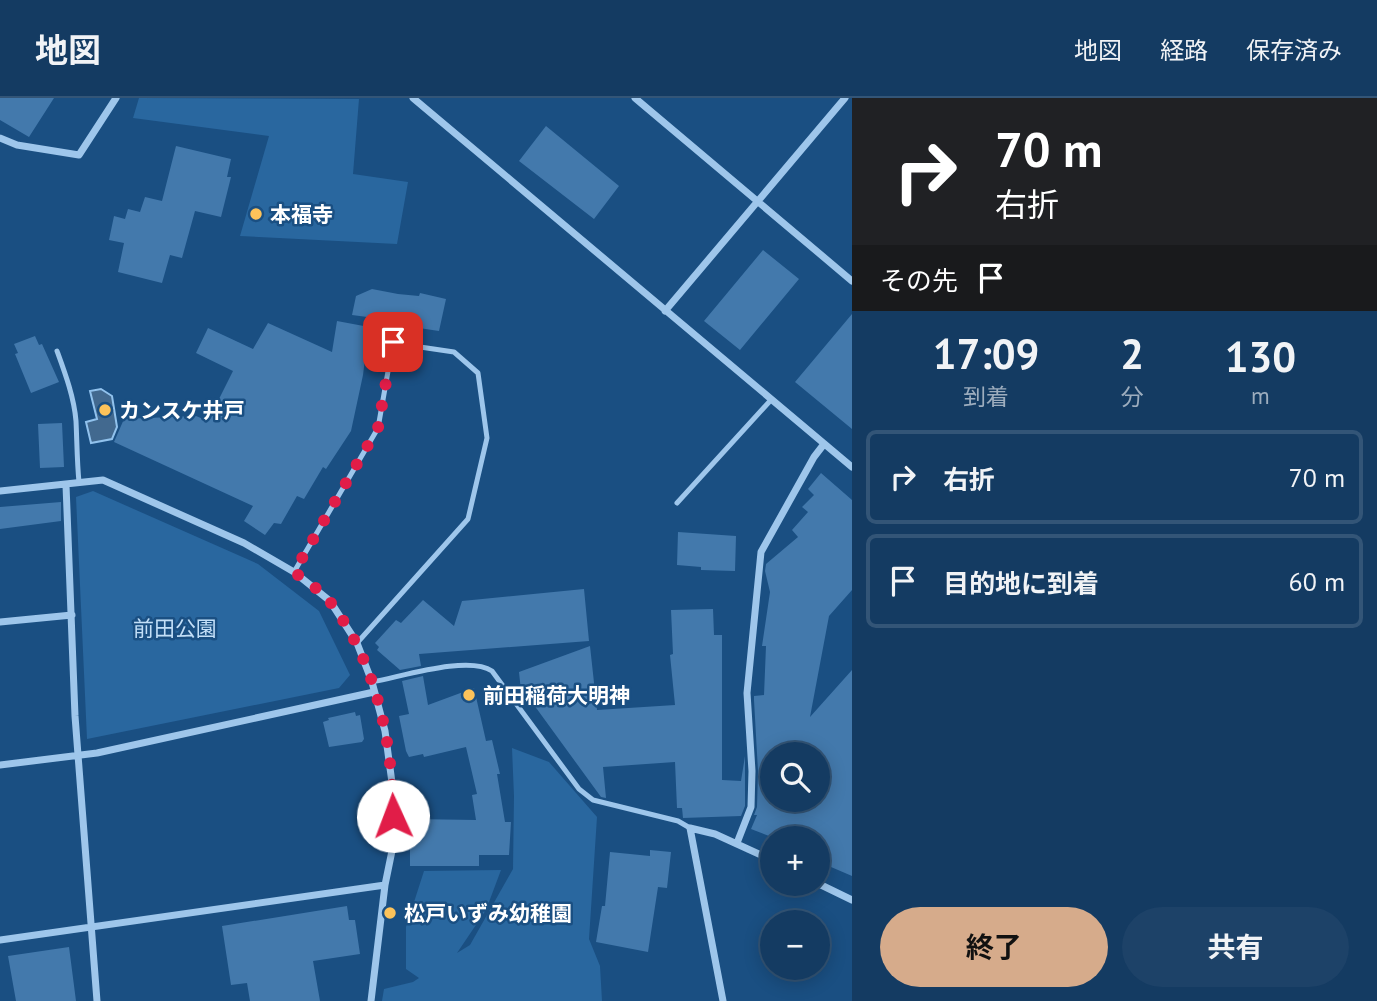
<!DOCTYPE html>
<html lang="ja">
<head>
<meta charset="utf-8">
<style>
  body { margin:0; font-family:"PT Sans","Noto Sans JP",sans-serif; background:#1d4268; color:#f1f3f6; height:100vh; display:flex; flex-direction:column; font-size:26px; white-space:nowrap }
  * { box-sizing:border-box; margin:0 }
  p { font-size:23px; color:#9dadbe }
  .icon { flex:none; width:38px; height:38px; fill:none; stroke:currentColor; stroke-width:2; stroke-linecap:round; stroke-linejoin:round }
  .map { position:relative; flex:1; overflow:hidden }
  .details { display:flex; flex-direction:column; background:#143b62; width:525px }
  .details>* { flex:none }
  .top-card { background:#202124; color:#fff; overflow:hidden }
  .fabs { position:absolute; left:760px; top:644px; display:grid; gap:14px }
  .fabs a { display:grid; place-items:center; width:70px; height:70px; border-radius:50%; background:#143b62; box-shadow:0 4px 18px #0003,0 0 0 2px #357; font-size:35px }
  .pin { position:absolute; display:grid; place-items:center; width:60px; height:60px; color:#fff; margin:-30px; border-radius:14px; box-shadow:0 4px 10px #0006 }
  .me { position:absolute; width:77px; margin:-38px; rotate:358deg; stroke-linejoin:round; filter:drop-shadow(0 0 5px #0008) }
  .turn { display:flex; align-items:center; gap:24px; height:147px; padding:0 28px; font-size:32px }
  .turn .icon { width:91px; height:91px; stroke-width:2.5 }
  .turn b { display:block; font-size:49px; line-height:60px }
  .then { display:flex; align-items:center; height:66px; padding:0 28px; background:#0003; gap:14px; font-size:26px }
  .eta { display:flex; justify-content:space-evenly; align-items:center; height:119px; text-align:center }
  .eta b { font-size:42px; font-weight:700; line-height:49px }
  .action { display:flex; gap:14px; margin-top:auto; padding:14px 28px }
  .action a { flex:1; height:80px; border-radius:42px; background:#d6ab8b; color:#111; font-size:28px; font-weight:700; line-height:80px; text-align:center }
  .action a+a { background:#1d4268; color:#f1f3f6 }
  ul { padding:0; list-style:none }
  li { display:flex; align-items:center; gap:21px; height:94px; margin:0 14px 10px; padding:0 14px; border:4px solid #357; border-radius:10px }
  li div { flex:1 }
  li b { display:block; font-size:26px }
  li em { font-style:normal }
  header { display:flex; align-items:center; gap:42px; box-sizing:border-box; height:98px; padding:0 35px; background:#143b62; border-bottom:2px solid #357 }
  header strong { font-size:33px }
  nav { display:flex; gap:38px; margin-inline-start:auto; font-size:24px }
  main { display:flex; flex:1; min-height:0 }
  .map>svg:first-child { display:block }
</style>
</head>
<body>
<header>
<strong>地図</strong>
<nav><a>地図</a><a>経路</a><a>保存済み</a></nav>
</header>
<main>
<div class="map">
<svg width="852" height="903" viewBox="0 0 852 903">
  <rect width="100%" height="100%" fill="#1a4f82"/>
  <!-- green -->
  <path fill="#29679f" d="M139,0L359,1L353,76L408,84L397,146L240,138L269,38L133,20Z
    M93,393L258,466L319,513L350,577L339,590L87,641L76,399Z
    M512,650L549,664L597,719L589,841L600,868L602,903H382L384,891L413,884L419,880L406,871V829L424,773L501,772L486,812L457,855L470,847L513,771L514,698Z"/>
  <!-- water -->
  <path fill="#42698f" stroke="#91c2ed" stroke-width="2" d="M101,291L112,298L117,329L112,341L91,345L86,324L97,321L90,293Z"/>
  <!-- building -->
  <path fill="#4379ac" fill-rule="evenodd" d="M0,0H54L29,39L0,22Z
    M546,28L619,88L594,121L519,63Z
    M176,48L231,61L227,79H231L221,119L195,113L182,160L170,157L162,185L118,174L124,145L109,142L114,118L125,121L128,111L140,114L145,99L162,103Z
    M763,152L799,181L740,252L704,223Z
    M372,191L398,196L419,198L420,195L446,201L439,233L412,229L413,225L352,217L356,198Z
    M852,216V331L795,284Z
    M337,223L369,229L363,277L351,333L326,371L323,369L304,401L297,398L281,426L274,425L265,437L244,423L253,408L114,344L124,321L196,318L208,323L233,273L196,255L208,230L253,251L268,225L332,254Z
    M35,238L39,247L42,246L59,284L31,295L15,256L18,255L14,246Z
    M62,325L64,369L40,370L38,326Z
    M821,375L852,402V492L829,518L810,619L852,572V778L817,763V740H774L751,731L757,717H754L757,709L758,673L754,602V598L764,597L766,548H762L770,494L765,473L766,466L798,439L792,432L808,414L802,409L814,397L808,391ZM772,656H817V702H772Z
    M61,404V423L0,431V409Z
    M678,434L736,438L735,473L701,472V469L677,467Z
    M584,491L589,543L419,556L421,568L400,572L377,552L379,549L375,545L396,522L401,525L423,502L454,528L462,503Z
    M713,511L714,537H722V682L741,683L745,658V708L741,718L683,720L682,710H677L675,664L603,669L606,700L601,699L534,607L532,609L521,593L519,574L590,548L597,612L675,607L670,557L673,556L671,512Z
    M423,578L428,607L474,590L486,643L492,642L500,676H497L505,724H511L509,757H479V768H410V721L476,722L472,697L477,696L466,649L424,659L423,656L409,659L406,653L399,618L409,616L402,583Z
    M355,614L356,618L360,617L364,641L362,644L329,649L323,624L329,622L328,620Z
    M650,752L671,754L667,790L658,789L648,854L596,844L602,808H605L610,754L650,758Z
    M347,808L349,822H355L360,856L313,863L320,903H250L247,885L231,887L222,828Z
    M69,849L76,903H16L8,858Z"/>
  <g fill="none" stroke-linecap="round" stroke-linejoin="round">
    <!-- service -->
    <path stroke="#9ec6eb" stroke-width="5" d="M57,253C65,275 74,299 76,323C77,344 77,364 79,384
      M677,405L770,303
      M294,474L378,330L393,245L454,254L478,275L487,340L468,421L357,545
      M372,584C401,579 468,557 492,573L579,691L593,702L678,723L690,730"/>
    <!-- minor -->
    <path stroke="#9ec6eb" stroke-width="7" d="M413,0L852,369
      M635,0L852,183
      M0,40L17,47L79,57L116,0
      M665,213L845,0
      M66,387L75,618L97,903
      M0,393L103,382L244,445L294,474L330,503L357,545L372,584L385,633L393,692L394,743L385,787L371,903
      M0,524L72,517
      M0,667L97,655L374,594
      M737,745L751,709L752,673L747,595L761,454L814,359L824,346
      M817,785L852,802
      M0,842L385,787
      M723,903L690,730L715,736L772,762"/>
  </g>
  <g fill="none" stroke-linecap="round" stroke-linejoin="round">
    <!-- route -->
    <path stroke="#e11d48" stroke-width="12" stroke-dasharray="0 21.6" d="M393,244L378,330L294,474C306,483 322,493 331,505C376,564 393,645 393,718"/>
  </g>
  <!-- markers -->
  <g fill="#fdc35a" stroke="#1a4f82" stroke-width="2.5">
    <circle cx="256" cy="116" r="7"/>
    <circle cx="105" cy="312" r="7"/>
    <circle cx="469" cy="597" r="7"/>
    <circle cx="390" cy="815" r="7"/>
  </g>
  <g text-anchor="middle" dominant-baseline="central" stroke-width="5" stroke-linejoin="round" paint-order="stroke">
    <!-- poi labels -->
    <g font-size="21" font-weight="bold" fill="#fff" stroke="#1a4f82" text-anchor="start">
      <text x="270" y="116">本福寺</text>
      <text x="119" y="312">カンスケ井戸</text>
      <text x="483" y="597">前田稲荷大明神</text>
      <text x="404" y="815">松戸いずみ幼稚園</text>
    </g>
    <!-- park labels -->
    <g font-size="21" fill="#c3dff8" stroke="#1a4f82">
      <text x="175" y="530">前田公園</text>
    </g>
  </g>
</svg>
<div class="fabs">
<a><svg class="icon" aria-label="search" viewBox="0 0 24 24"><circle cx="10" cy="10" r="6"/><path d="M15 15l6 6"/></svg></a>
<a>+</a>
<a>−</a>
</div>
<div class="pin" style="left:393px;top:244px;background:#d93025"><svg class="icon" aria-label="arrive" viewBox="0 0 24 24"><path d="M6 21V4h12l-3 4 3 4H6"/></svg></div>
<svg class="me" style="left:393px;top:718px" viewBox="-20 -20 40 40"><circle r="19" fill="#fff"/><path d="M0-13L10 11 0 6-10 11z" fill="#e11d48"/></svg>
</div>
<section class="details">
<div class="top-card">
<div class="turn"><svg class="icon" aria-label="right" viewBox="0 0 24 24"><path d="M7 20v-9h11M14 6l5 5-5 5"/></svg><div><b>70 m</b>右折</div></div>
<div class="then">その先<svg class="icon" aria-label="arrive" viewBox="0 0 24 24"><path d="M6 21V4h12l-3 4 3 4H6"/></svg></div>
</div>
<div class="eta">
<div><b>17:09</b><p>到着</p></div>
<div><b>2</b><p>分</p></div>
<div><b>130</b><p>m</p></div>
</div>
<ul>
<li><svg class="icon" aria-label="right" viewBox="0 0 24 24"><path d="M7 20v-9h11M14 6l5 5-5 5"/></svg><div><b>右折</b></div><em>70 m</em></li>
<li><svg class="icon" aria-label="arrive" viewBox="0 0 24 24"><path d="M6 21V4h12l-3 4 3 4H6"/></svg><div><b>目的地に到着</b></div><em>60 m</em></li>
</ul>
<div class="action"><a>終了</a><a>共有</a></div>
</section>
</main>
</body>
</html>
